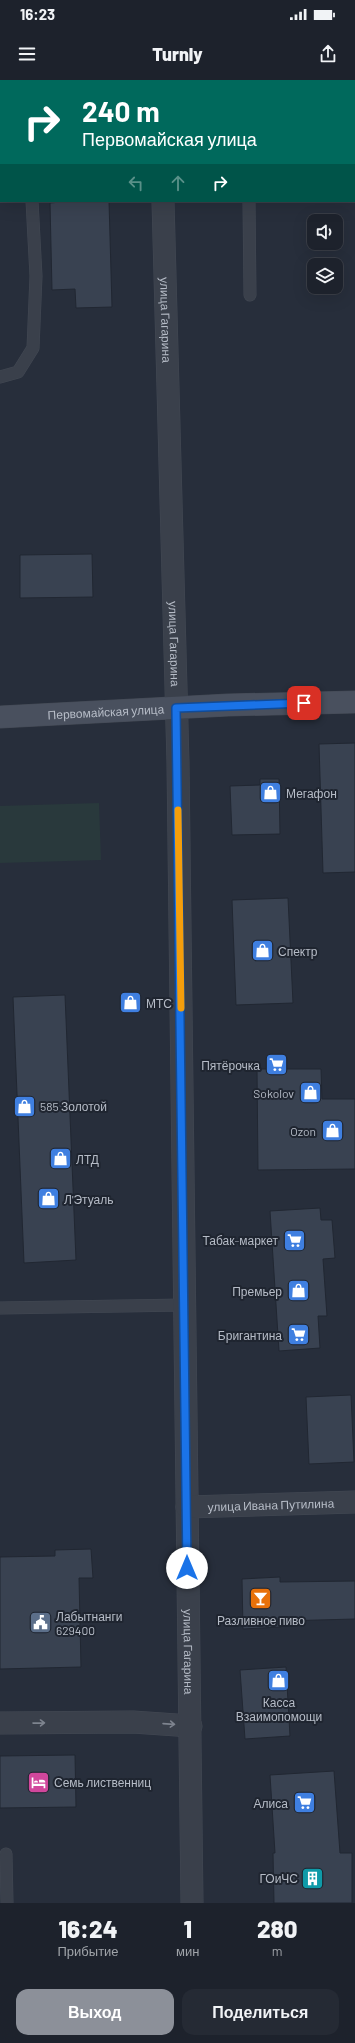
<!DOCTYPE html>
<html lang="ru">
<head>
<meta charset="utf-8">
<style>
  body { margin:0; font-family:Barlow,sans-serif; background:#252a34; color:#f1f3f6; height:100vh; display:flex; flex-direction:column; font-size:15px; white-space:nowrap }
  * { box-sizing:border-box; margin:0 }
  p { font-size:13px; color:#a0a4a9 }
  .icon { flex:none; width:22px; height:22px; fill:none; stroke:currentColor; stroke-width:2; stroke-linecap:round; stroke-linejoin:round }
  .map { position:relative; height:1823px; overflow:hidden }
  .drawer { display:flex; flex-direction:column; background:#1d222c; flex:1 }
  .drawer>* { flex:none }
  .banner { position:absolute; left:0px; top:0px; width:355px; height:122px; box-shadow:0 4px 16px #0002,0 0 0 1px #3b3f48; background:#00695c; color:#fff; overflow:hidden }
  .fabs { position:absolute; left:307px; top:134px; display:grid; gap:8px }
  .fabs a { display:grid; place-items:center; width:36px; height:36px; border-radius:8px; background:#1d222c; box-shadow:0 4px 16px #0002,0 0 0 1px #3b3f48; font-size:20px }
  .pin { position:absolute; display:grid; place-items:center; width:34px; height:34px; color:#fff; margin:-17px; border-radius:8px; box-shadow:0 2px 6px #0006 }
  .me { position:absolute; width:44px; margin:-22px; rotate:0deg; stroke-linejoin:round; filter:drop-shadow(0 0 3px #0008) }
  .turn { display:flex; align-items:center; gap:14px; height:84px; padding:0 16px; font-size:18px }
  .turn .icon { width:52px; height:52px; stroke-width:2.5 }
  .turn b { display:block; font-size:28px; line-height:34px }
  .lanes { display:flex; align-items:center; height:38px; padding:0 16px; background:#0003; justify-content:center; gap:20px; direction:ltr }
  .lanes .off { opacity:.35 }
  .eta { display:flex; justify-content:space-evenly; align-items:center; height:68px; text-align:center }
  .eta b { font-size:24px; font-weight:800; line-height:28px }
  .primary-button { display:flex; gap:8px; margin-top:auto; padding:8px 16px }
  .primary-button a { flex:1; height:46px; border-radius:12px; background:#8c9099; color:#fff; font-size:16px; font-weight:800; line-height:46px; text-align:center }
  .primary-button a+a { background:#252a34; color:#f1f3f6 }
  .status { display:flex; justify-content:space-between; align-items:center; height:28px; padding:0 20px; background:#1d222c; direction:ltr }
  .status svg { height:11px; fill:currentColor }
  header { display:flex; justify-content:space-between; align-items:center; height:52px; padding:0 16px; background:#1d222c; font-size:18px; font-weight:800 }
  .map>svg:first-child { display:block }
</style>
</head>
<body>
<div class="status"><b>16:23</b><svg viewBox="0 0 49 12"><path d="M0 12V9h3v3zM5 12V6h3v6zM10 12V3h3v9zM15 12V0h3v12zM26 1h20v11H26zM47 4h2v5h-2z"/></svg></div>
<header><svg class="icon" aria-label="menu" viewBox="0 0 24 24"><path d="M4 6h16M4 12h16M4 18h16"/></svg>Turnly<svg class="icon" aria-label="share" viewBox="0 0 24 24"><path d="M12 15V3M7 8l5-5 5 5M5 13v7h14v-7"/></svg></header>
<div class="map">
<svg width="355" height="1823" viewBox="0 0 355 1823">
  <rect width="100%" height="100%" fill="#272e3b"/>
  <!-- green -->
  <path fill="#29393c" d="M99,723L101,780L0,783V726Z"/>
  <!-- building -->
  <path fill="#394251" stroke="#212732" d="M72,121H109L112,227L76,228L75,209L52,210L50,123Z
    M92,474L93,517L20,518V475Z
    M355,663V792L323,793L319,664Z
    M260,699H279L280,754L232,755L230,706L260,705Z
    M288,818L293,923L236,925L232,820Z
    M65,915L76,1180L24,1183L13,917Z
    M257,989H321L322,1019H355V1089L258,1090Z
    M320,1128L321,1140H332L335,1178L323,1179L327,1236H318L320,1268L279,1271L270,1131Z
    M351,1315L354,1382L309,1384L306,1317Z
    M91,1469L93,1498H79L81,1587L0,1589V1477L55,1476V1470Z
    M280,1497V1502L355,1501V1539L281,1541V1547L243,1549L242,1499Z
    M286,1587L290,1656L245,1659L240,1590Z
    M75,1675L76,1727L0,1728V1676Z
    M334,1691L340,1773H352V1823H274L273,1773H275L270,1695Z"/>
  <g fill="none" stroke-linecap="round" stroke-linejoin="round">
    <defs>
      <path id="service" d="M41,1V0
        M354,92H355
        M249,121L250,215
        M0,297L18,292L33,268L36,196L32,121
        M0,1228L184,1225
        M6,1774L7,1823"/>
      <path id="minor" d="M0,1643L133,1642L191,1646"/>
      <g id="tertiary">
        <path d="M158,0V1"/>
        <path id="s1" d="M163,121L178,683L192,1823"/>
        <path id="s2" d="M187,1427L355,1422"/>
      </g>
      <g id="secondary">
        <path id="s3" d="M0,637L228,625L355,622"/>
      </g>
    </defs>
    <!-- service casing -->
    <use href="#service" stroke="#434954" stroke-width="13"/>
    <!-- minor casing -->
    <use href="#minor" stroke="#434954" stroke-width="23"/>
    <!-- tertiary casing -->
    <use href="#tertiary" stroke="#434954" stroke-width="23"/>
    <!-- secondary casing -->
    <use href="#secondary" stroke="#434954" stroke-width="23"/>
    <!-- service -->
    <use href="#service" stroke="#3a404b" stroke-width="12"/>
    <!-- minor -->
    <use href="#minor" stroke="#3a404b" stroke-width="22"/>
    <!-- tertiary -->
    <use href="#tertiary" stroke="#3a404b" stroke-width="22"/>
    <!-- secondary -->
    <use href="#secondary" stroke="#49505e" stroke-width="22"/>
  </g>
  <!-- one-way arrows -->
  <defs><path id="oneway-shaft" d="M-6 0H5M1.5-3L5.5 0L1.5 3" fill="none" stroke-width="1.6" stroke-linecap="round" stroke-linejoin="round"/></defs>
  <g stroke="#7e848f">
    <use href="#oneway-shaft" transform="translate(39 1643) rotate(-1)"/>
    <use href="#oneway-shaft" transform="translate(169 1644) rotate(4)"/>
  </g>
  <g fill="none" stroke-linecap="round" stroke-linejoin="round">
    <defs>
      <path id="route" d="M187,1488L176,628L304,623"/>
    </defs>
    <!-- route casing -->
    <use href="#route" stroke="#114b97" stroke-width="10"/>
    <!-- route -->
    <use href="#route" stroke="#1a73e8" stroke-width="7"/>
    <!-- slow -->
    <path stroke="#f59e0b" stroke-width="7" d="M178,730L181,928"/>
  </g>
  <!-- icons -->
  <defs>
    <symbol id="shop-square" viewBox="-11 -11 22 22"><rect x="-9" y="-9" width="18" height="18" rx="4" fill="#3f7fe0" stroke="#1f2530"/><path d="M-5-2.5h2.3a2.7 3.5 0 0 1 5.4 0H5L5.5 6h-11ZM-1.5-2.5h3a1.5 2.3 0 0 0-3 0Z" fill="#fff"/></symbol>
    <symbol id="supermarket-square" viewBox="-11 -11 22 22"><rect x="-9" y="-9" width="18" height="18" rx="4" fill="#3f7fe0" stroke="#1f2530"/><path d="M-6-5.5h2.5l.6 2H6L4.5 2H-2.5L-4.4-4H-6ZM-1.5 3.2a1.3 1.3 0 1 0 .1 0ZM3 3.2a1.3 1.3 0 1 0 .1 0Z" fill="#fff"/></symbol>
    <symbol id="bar-square" viewBox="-11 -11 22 22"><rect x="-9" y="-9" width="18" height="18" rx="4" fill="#e8710a" stroke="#1f2530"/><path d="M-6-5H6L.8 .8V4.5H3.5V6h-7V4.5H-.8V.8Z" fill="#fff"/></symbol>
    <symbol id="civic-square" viewBox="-11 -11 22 22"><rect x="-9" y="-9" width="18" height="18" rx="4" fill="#5c6f8a" stroke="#1f2530"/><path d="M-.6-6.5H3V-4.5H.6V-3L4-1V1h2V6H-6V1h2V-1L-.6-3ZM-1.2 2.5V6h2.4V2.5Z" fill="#fff"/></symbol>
    <symbol id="hotel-square" viewBox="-11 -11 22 22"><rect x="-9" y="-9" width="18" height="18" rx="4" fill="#d1479c" stroke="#1f2530"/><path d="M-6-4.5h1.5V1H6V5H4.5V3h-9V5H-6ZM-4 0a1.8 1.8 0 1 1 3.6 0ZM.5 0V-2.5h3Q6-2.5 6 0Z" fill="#fff"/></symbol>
    <symbol id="building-square" viewBox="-11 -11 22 22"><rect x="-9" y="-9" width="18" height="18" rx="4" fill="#0f9aa8" stroke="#1f2530"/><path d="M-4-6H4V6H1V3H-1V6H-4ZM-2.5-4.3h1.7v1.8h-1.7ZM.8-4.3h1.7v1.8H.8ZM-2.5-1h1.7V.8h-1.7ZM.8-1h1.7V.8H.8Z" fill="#fff"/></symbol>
  </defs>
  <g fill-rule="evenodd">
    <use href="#shop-square" x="258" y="700" width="25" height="25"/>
    <use href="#shop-square" x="250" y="858" width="25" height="25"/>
    <use href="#shop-square" x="118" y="910" width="25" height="25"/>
    <use href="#supermarket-square" x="264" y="972" width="25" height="25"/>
    <use href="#shop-square" x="298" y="1000" width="25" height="25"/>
    <use href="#shop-square" x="12" y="1014" width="25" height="25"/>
    <use href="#shop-square" x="320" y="1038" width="25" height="25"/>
    <use href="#shop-square" x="48" y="1066" width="25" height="25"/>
    <use href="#shop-square" x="36" y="1106" width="25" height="25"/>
    <use href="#supermarket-square" x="282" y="1148" width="25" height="25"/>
    <use href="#shop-square" x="286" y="1198" width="25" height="25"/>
    <use href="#supermarket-square" x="286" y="1242" width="25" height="25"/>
    <use href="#bar-square" x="248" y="1506" width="25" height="25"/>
    <use href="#civic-square" x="28" y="1530" width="25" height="25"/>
    <use href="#shop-square" x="266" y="1588" width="25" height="25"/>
    <use href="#hotel-square" x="26" y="1690" width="25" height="25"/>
    <use href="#supermarket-square" x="292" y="1710" width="25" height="25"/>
    <use href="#building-square" x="300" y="1786" width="25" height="25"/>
  </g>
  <g text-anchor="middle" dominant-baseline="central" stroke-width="4" stroke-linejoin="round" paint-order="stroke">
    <!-- street labels -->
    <g font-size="12" fill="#b6bcc7" stroke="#1f2530">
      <text stroke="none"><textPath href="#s1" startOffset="119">улица Гагарина</textPath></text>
      <text stroke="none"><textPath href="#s1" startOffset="443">улица Гагарина</textPath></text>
      <text stroke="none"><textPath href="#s3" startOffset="106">Первомайская улица</textPath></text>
      <text stroke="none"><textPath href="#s2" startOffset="84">улица Ивана Путилина</textPath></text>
      <text stroke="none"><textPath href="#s1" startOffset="1451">улица Гагарина</textPath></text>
    </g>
    <!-- poi labels -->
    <g font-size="12" fill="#b6bcc7" stroke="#1f2530" text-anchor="start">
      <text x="286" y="713">Мегафон</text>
      <text x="278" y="871">Спектр</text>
      <text x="146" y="923">МТС</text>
      <text x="260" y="985" text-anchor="end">Пятёрочка</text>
      <text x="294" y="1013" text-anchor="end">Sokolov</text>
      <text x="40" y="1026">585 Золотой</text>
      <text x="316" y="1051" text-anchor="end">Ozon</text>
      <text x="76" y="1079">ЛТД</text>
      <text x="64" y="1119">Л'Этуаль</text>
      <text x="278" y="1160" text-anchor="end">Табак-маркет</text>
      <text x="282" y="1211" text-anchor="end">Премьер</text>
      <text x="282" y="1255" text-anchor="end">Бригантина</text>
      <text x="56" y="1536">Лабытнанги<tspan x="56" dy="14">629400</tspan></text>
      <text x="261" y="1540" text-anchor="middle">Разливное пиво</text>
      <text x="279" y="1622" text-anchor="middle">Касса<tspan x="279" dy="14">Взаимопомощи</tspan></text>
      <text x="54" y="1702">Семь лиственниц</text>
      <text x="288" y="1723" text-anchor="end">Алиса</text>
      <text x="298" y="1798" text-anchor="end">ГОиЧС</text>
    </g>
  </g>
</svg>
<div class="fabs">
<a><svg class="icon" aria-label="sound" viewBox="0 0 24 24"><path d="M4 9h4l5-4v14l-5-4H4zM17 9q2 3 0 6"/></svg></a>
<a><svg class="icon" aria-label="layers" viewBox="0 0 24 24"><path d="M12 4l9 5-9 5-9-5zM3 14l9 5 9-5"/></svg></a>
</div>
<div class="pin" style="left:304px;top:623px;background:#d93025"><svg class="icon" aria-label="arrive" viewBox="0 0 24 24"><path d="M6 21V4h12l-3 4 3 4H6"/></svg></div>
<svg class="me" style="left:187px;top:1488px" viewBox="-20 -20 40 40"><circle r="19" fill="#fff"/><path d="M0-13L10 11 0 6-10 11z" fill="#1a73e8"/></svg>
<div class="banner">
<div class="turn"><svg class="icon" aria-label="right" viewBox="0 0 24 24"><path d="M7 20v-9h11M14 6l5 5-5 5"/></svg><div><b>240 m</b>Первомайская улица</div></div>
<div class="lanes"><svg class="icon off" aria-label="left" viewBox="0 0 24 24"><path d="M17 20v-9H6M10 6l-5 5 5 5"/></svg><svg class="icon off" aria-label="ahead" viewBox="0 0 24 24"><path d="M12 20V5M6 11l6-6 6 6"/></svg><svg class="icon" aria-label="right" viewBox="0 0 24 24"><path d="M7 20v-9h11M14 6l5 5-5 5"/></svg></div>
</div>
</div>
<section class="drawer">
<div class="eta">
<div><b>16:24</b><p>Прибытие</p></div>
<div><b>1</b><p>мин</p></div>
<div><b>280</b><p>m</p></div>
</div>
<div class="primary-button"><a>Выход</a><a>Поделиться</a></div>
</section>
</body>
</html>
